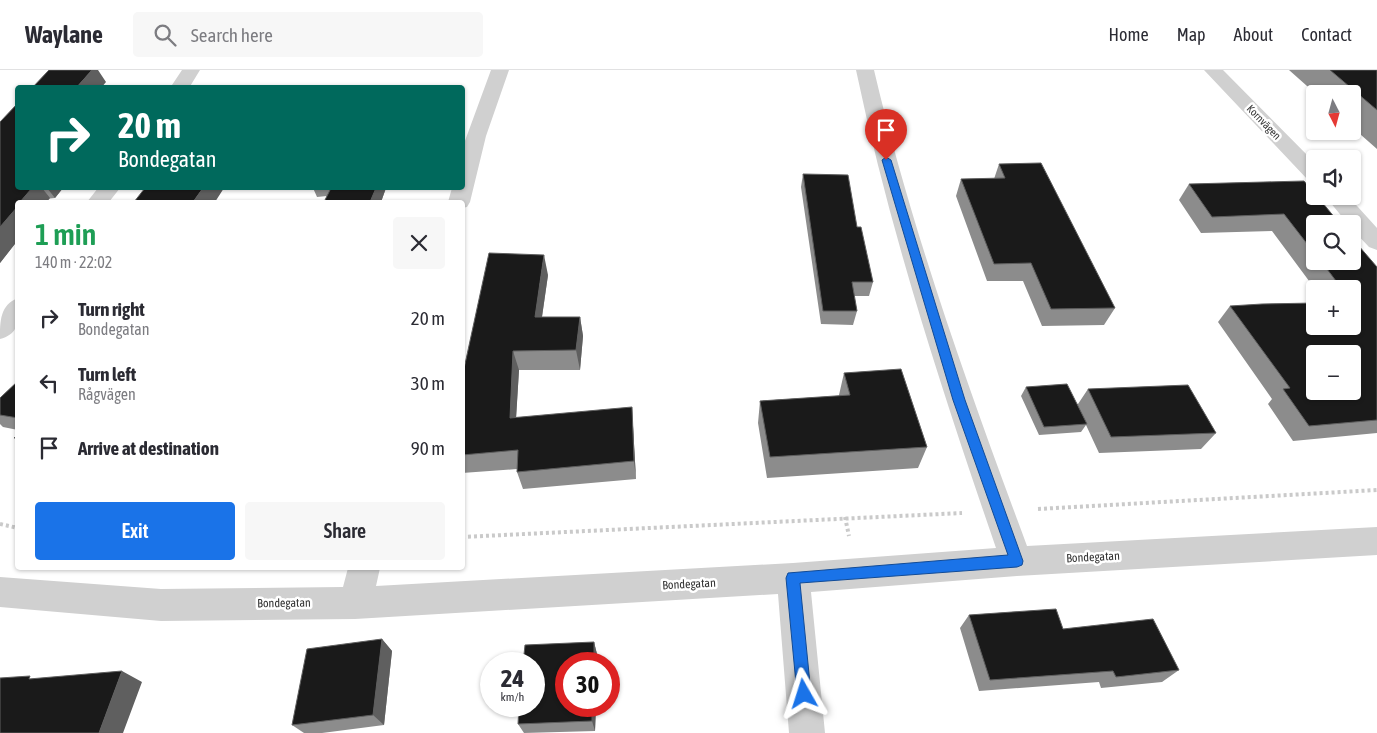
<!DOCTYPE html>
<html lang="en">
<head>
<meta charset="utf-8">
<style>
  body { margin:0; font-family:"Asap Condensed",sans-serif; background:#f7f7f7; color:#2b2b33; height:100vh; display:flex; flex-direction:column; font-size:19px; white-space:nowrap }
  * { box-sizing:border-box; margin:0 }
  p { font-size:16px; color:#7c7c81 }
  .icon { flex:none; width:28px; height:28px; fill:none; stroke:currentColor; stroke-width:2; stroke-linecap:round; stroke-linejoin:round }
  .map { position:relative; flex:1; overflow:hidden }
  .sheet { position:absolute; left:15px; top:130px; width:450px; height:370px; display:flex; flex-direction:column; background:#fff; border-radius:5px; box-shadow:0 1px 4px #0004 }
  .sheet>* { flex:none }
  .top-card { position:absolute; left:15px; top:15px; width:450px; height:105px; border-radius:5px; box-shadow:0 1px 4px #0004; background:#00695c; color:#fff; overflow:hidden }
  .needle { width:32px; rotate:174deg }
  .tools { position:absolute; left:1306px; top:15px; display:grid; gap:10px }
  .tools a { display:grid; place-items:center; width:55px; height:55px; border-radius:5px; background:#fff; box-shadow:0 1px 4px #0004; font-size:25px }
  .speed { position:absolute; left:480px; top:582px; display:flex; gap:10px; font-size:25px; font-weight:700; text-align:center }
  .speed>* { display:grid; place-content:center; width:65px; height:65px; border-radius:50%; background:#fff; box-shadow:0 1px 4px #0004; line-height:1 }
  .speed small { font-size:12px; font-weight:400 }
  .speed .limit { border:8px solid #d22; background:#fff; color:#111 }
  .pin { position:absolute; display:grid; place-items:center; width:42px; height:42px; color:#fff; margin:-51px -21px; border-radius:50% 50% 50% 0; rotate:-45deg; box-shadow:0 0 5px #0007 }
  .pin .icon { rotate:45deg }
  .me { position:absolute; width:55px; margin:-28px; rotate:354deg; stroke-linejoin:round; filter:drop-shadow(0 0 4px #0008) }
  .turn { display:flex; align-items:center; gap:18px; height:105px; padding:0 20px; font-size:22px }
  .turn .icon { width:65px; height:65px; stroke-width:2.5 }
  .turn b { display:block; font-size:35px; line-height:42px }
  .round { display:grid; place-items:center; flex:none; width:52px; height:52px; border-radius:5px; background:#f7f7f7 }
  .overview { display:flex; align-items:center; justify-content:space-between; height:85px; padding:0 20px }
  h1 { font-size:30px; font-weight:600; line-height:38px; color:#1e9e55 }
  .button { display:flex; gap:10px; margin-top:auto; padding:10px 20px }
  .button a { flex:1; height:58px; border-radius:5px; background:#1a73e8; color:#fff; font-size:20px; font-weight:600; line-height:58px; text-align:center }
  .button a+a { background:#f7f7f7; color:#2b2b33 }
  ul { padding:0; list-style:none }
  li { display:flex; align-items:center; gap:15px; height:65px; padding:0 20px }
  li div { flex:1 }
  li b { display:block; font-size:19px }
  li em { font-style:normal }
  header { display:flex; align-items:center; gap:30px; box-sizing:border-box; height:70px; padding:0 25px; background:#fff; border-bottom:1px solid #e1e1e2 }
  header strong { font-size:24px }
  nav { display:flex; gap:28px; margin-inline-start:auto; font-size:18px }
  .search { width:350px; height:45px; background:#f7f7f7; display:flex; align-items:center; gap:12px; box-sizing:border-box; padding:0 18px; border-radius:5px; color:#7c7c81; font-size:19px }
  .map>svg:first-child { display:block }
</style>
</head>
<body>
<header>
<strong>Waylane</strong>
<div class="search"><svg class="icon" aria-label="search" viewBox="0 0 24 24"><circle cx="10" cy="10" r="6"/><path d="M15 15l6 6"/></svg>Search here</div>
<nav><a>Home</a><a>Map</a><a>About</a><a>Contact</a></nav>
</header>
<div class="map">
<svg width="1377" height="663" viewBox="0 0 1377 663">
  <rect width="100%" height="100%" fill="#fff"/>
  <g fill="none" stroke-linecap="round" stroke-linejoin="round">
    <!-- path -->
    <path stroke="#cacaca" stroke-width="4" stroke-dasharray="3 3" stroke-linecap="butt" d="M1038,439L1377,420
      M845,447L849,466
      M0,454L18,458
      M462,467L962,443"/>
    <!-- street -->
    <path fill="#d0d0d0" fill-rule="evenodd" d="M182,0H200L189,18H170Z
      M491,0H509L486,66L470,132L467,137L462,138V132H448L452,118H462V79Z
      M856,0H874C912,162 969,320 1027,476L1377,457V485L1017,506L811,522L825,663H789L778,524L355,549L161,551L0,537V507L161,519L343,517L348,498H380L376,516L793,493L996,478C942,321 890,162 856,0Z
      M1204,0H1223L1315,93V111L1308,110Z
      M98,118H120L109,132H87Z
      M1325,126H1348L1377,158V180L1369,177L1352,159V154H1348Z
      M18,228C18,247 22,263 0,269C0,251 0,235 18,228Z"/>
  </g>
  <!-- wall -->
  <path fill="#8c8c8c" d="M1289,0H1377V79L1352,57V24H1316Z
    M0,52L18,118H63L55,128L18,132V170L0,193Z
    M999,94L1115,238L1104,255L1042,256L1023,211H987L956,126L961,109H994Z
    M803,104L857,157L873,212L869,226H854L857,241L853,255L821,254L801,117Z
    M1189,114L1315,154V191H1352L1377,197V363L1293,371L1268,334L1272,329L1218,252L1230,236L1352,256V219H1315L1272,161L1201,163L1179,130Z
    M313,118H386L381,132H324L327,126L317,127Z
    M548,205L542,247H580L583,266L580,300H519L516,347L633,356L636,409L523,419L517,402V399L462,403V308Z
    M844,303L927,377L918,398L767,408L758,353L760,331L839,326V325Z
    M18,311V360L3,357L0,354V328Z
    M1026,317L1078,334L1088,319L1216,363L1201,379L1099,383L1086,355L1081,362L1039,365L1021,326Z
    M969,545L1179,600L1162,612L1101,618L1099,612L979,621L960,558Z
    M382,569L392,581L384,655L322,663H304L292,655Z
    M594,572L597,584L566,636H596L595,661L524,663L518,654Z"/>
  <!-- shaded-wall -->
  <path fill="#5f5f5f" d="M92,0H98L106,12L101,18H76Z
    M32,118H42L50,128L47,132H20Z
    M47,118H63L55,128Z
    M203,118H224L215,132H193Z
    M376,118H386L381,132H370Z
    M18,136V170L0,193V157Z
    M544,185L548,205L539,267L535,247Z
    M580,247L583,266L580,300L576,280Z
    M513,281L519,300L515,366L510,348Z
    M632,337L633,356L636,409L634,391Z
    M382,569L392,581L384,655L373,645Z
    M594,572L597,584V594H594Z
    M122,601L142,612L123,663H99Z
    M592,636H596L595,661L592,651Z"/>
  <!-- building -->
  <path fill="#1a1a1a" stroke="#5f5f5f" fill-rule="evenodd" d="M49,0H92L76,18H32Z
    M1330,0H1377V40Z
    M18,33V118H32L20,132H18V136L0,157V52Z
    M1041,93L1115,238L1051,239L1031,193L994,194L961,109L1005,108L999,94Z
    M803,104L848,105L857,157H861L873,212H852L857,241H823Z
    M1304,111L1315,124V126H1317L1340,154H1315V184L1284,144L1212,147L1189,114Z
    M145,118H203L193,132H134Z
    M331,118H376L370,132H324Z
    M1352,168L1377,197V350L1309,356L1283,319L1290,318L1230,236L1262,234L1315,233V256H1352V219H1342L1321,191H1352ZM1315,284H1352V321H1315Z
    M489,183L544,185L535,247H580L576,280L513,281L510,348L632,337L634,391L517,402L518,380L462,385V308Z
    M901,299L927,377L770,387L760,331L850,325L844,303Z
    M18,311V348L0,345V328Z
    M1067,314L1087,354L1044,357L1026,317Z
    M1188,315L1216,363L1111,367L1088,319Z
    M18,364V368H14Z
    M1056,539L1063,559L1153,549L1179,600L1116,607L1113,601L990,610L969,545Z
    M382,569L373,645L292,655L307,579Z
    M594,572V594H566V636H592V651L518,654L519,636H534V594H523L525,575Z
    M122,601L99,663H0V608L30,606L29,609Z"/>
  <!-- route -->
  <path fill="#1a73e8" stroke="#114b97" d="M886,87L891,90L965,330L1023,491L1022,495L1017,497L800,513L811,624L809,629L804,631L799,629L797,624L786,508L788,503L1008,485L953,330L882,90Z"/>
  <g text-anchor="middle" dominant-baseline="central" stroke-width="5" stroke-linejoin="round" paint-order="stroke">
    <!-- far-street labels -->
    <g font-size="11" fill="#333" stroke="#fff">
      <text transform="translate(1264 52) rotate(46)">Kornvägen</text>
    </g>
    <!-- street labels -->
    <g font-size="12" fill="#333" stroke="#fff">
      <text transform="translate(1093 487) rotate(-3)">Bondegatan</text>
      <text transform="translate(689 514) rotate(-3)">Bondegatan</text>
      <text transform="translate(284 533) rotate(-1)">Bondegatan</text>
    </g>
  </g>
</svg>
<div class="tools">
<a><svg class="needle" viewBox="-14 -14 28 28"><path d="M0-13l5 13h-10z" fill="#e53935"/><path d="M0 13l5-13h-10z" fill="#7c7c81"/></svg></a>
<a><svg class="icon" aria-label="sound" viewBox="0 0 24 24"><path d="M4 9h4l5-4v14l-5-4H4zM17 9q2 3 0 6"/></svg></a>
<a><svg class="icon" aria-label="search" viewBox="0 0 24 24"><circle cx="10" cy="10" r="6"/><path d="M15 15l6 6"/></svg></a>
<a>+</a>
<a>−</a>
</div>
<div class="speed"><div>24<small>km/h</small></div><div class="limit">30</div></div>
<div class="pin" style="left:886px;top:90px;background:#d93025"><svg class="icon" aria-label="arrive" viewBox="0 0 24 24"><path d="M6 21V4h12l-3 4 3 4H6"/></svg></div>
<svg class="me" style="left:804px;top:624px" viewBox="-20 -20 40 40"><path d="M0-17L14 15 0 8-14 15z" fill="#1a73e8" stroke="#fff" stroke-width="4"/></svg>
<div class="top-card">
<div class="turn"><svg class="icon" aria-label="right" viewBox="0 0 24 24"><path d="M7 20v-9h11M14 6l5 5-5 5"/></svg><div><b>20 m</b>Bondegatan</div></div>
</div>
<section class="sheet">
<div class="overview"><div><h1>1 min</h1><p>140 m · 22:02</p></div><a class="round"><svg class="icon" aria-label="close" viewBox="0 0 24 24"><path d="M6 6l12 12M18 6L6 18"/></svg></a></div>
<ul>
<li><svg class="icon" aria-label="right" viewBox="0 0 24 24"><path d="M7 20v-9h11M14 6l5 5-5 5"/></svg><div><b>Turn right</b><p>Bondegatan</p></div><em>20 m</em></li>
<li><svg class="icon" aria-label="left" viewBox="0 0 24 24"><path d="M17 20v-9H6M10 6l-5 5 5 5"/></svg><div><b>Turn left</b><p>Rågvägen</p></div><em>30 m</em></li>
<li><svg class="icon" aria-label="arrive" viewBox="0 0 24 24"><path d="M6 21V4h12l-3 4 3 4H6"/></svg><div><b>Arrive at destination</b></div><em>90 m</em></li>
</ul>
<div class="button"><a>Exit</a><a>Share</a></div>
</section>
</div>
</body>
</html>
